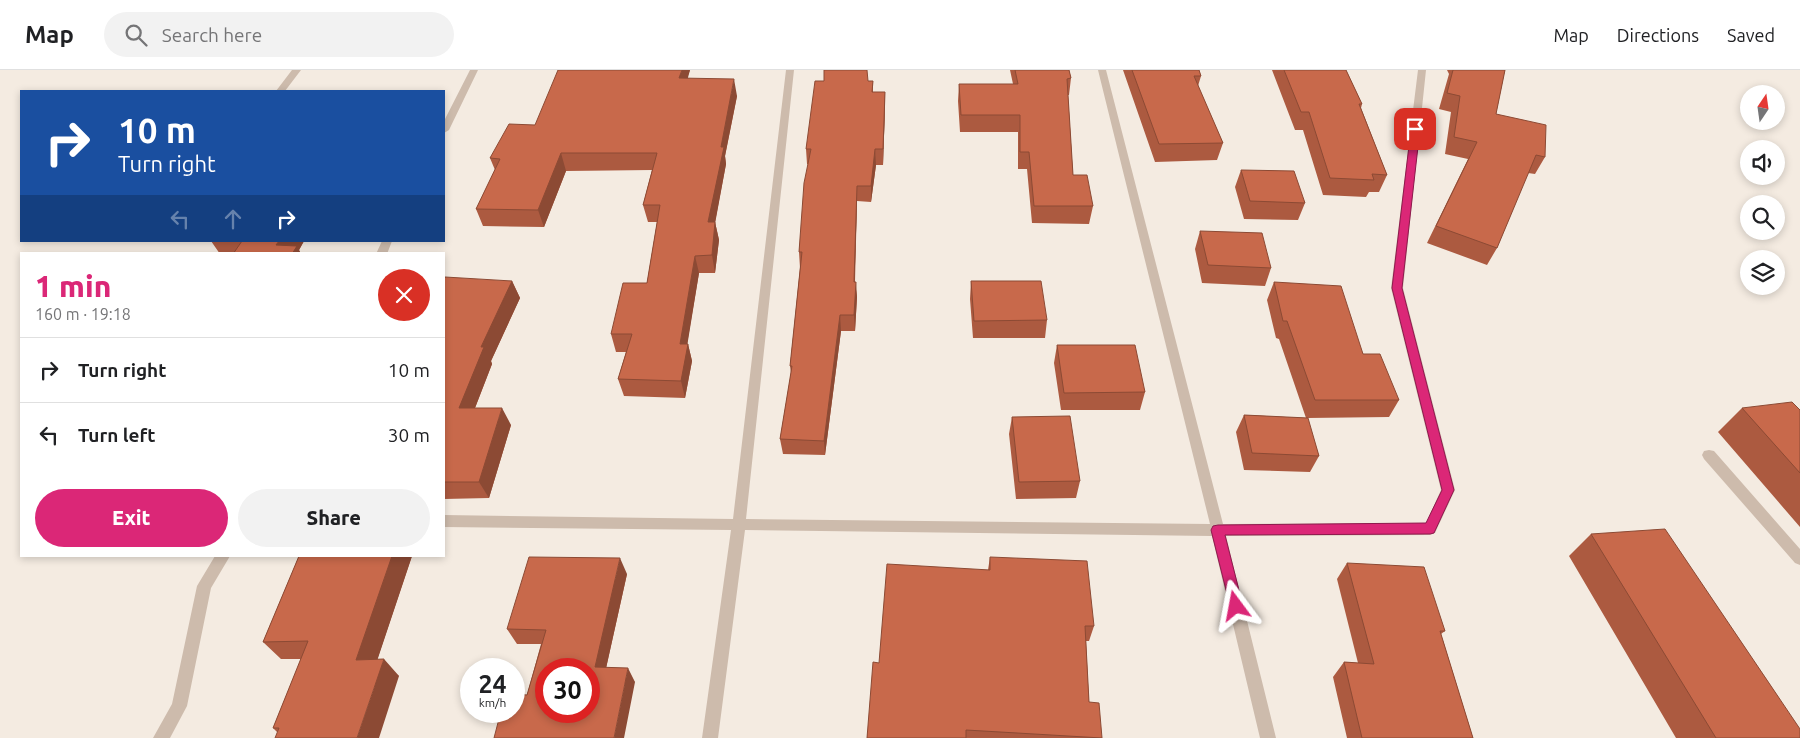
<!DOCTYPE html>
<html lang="en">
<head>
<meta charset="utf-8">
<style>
  body { margin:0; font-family:Ubuntu,sans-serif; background:#f2f2f2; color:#202124; height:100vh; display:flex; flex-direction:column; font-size:19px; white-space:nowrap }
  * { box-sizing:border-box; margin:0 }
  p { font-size:16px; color:#757577 }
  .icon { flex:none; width:28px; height:28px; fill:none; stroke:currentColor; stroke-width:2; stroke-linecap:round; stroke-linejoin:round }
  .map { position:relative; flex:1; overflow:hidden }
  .side { position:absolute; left:20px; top:182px; width:425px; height:305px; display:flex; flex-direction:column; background:#fff; border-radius:0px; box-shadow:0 2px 8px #0003 }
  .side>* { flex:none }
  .hud { position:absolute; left:20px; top:20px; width:425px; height:152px; border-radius:0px; box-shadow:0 2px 8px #0003; background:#1a4fa0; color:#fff; overflow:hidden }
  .needle { width:32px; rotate:13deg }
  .buttons { position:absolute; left:1740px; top:15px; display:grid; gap:10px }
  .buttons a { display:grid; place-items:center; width:45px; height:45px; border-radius:50%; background:#fff; box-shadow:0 2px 8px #0003; font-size:25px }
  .speed { position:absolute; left:460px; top:588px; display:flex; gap:10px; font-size:25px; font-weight:700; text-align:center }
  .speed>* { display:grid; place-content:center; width:65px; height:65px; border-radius:50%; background:#fff; box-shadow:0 2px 8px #0003; line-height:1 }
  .speed small { font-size:12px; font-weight:400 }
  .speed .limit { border:8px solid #d22; background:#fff; color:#111 }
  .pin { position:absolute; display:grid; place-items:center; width:42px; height:42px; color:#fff; margin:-21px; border-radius:10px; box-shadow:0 2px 8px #0006 }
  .me { position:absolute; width:55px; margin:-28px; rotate:347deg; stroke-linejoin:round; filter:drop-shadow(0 0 4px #0008) }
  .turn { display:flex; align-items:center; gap:18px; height:105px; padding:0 15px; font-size:22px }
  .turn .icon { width:65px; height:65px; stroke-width:2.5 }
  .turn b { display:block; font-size:35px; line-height:42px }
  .lanes { display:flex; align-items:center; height:48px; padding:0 15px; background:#0003; justify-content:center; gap:25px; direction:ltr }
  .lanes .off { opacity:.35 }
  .round { display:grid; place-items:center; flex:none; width:52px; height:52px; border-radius:26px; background:#f2f2f2 }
  .overview { display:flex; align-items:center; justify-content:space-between; height:85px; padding:0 15px }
  h1 { font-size:30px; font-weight:800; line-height:38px; color:#db2777 }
  .cta { display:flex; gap:10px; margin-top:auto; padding:10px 15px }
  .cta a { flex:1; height:58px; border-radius:30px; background:#db2777; color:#fff; font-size:20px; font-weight:800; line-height:58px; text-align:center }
  .cta a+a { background:#f2f2f2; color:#202124 }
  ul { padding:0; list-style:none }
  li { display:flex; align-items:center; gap:15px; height:65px; padding:0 15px; border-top:1px solid #e0e0e0 }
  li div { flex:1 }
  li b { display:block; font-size:19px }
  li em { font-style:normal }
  header { display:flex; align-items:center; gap:30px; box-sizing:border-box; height:70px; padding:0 25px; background:#fff; border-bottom:1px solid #e0e0e0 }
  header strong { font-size:24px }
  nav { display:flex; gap:28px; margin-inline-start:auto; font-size:18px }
  .search { width:350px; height:45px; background:#f2f2f2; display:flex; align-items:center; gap:12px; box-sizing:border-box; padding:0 18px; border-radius:28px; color:#757577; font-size:19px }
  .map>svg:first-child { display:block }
</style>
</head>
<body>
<header>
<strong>Map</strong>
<div class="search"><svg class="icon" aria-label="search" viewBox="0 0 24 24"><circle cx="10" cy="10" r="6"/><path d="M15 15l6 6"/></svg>Search here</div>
<nav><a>Map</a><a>Directions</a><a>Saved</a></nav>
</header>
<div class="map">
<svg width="1800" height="668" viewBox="0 0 1800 668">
  <rect width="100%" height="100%" fill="#f4ebe1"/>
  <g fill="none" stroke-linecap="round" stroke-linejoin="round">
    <!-- minor -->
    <path fill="#cdbbac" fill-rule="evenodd" d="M292,0H301L285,21H276Z
      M470,0H478L449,60L444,63V51Z
      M786,0H794L746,449L1210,454L1098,0H1106L1223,454L1426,453L1441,420L1391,218L1418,0H1426L1403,218L1455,420L1435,463L1430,465L1226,466L1276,668H1260L1212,466L745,460L718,668H702L731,460L444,457V445L733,449Z
      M382,171H392L387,184H376Z
      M1709,380L1714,381L1800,479V495L1795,493L1704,389L1702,385L1704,381Z
      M215,486H230L211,518L187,636L170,668H153L172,634L197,516Z"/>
  </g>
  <!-- wall -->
  <path fill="#ac5a40" d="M690,0L687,8L737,26L725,86L726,94L715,152L719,170L715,203H699L687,274H688L692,291L685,328L624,326L618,309L626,282H616L611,264L647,213L657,152H648L643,135L652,100L566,101L544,157L483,156L476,139L495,100L490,88L535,55Z
    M1010,0H1069L1071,8L1069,25H1068L1073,105L1093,136L1089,154L1032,153L1027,99H1018V62H960L958,31L959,14H1013Z
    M1123,0H1199L1201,6L1198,16L1223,73L1217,90L1155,92Z
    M1272,0H1346L1362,34L1361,38L1387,105L1379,122H1369L1366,127L1323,125L1303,60H1295Z
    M1447,0H1505L1496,44L1545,87L1535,104L1528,103L1497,178L1487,195L1427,173L1468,89L1445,84L1451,42L1439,39L1449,4Z
    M824,11H873V22H885V37L883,95H876L871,132L857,131L855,212L857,227L855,261H841L825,385L783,384L780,369L791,303L790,296L800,198L799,182L808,94H807L806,79Z
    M1241,100L1305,133L1298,150L1244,149L1235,117Z
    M1200,161L1271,198L1265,216L1202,213L1195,179Z
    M211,171H304L299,180L301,184H220Z
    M444,210L512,211L520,228L491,291L492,294L475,338L511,355L489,428L444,429Z
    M971,211L1047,250L1045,268H973L970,229Z
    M1274,212L1363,284L1399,330L1389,347L1307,348L1319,386L1310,402L1244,400L1236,362L1244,345L1306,348L1279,269L1276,268L1267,230Z
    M1057,275L1145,322L1140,340H1061L1054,293Z
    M1742,338L1800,340V457L1718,362Z
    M1012,347L1080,411L1076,428L1016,429L1009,364Z
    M1591,464L1800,668H1676L1569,486Z
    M299,486H412L377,590L399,606L277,662L273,658L301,589H281L263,572Z
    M990,487L1094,556L1089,571H1086L1089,632L1102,668H867L879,593L988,500Z
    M1347,493L1445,561L1441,564L1473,668H1347L1333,607L1344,592L1358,593L1337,509Z
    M627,504L606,598L635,612L527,625L541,574H517L507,559Z"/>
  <!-- shaded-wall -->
  <path fill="#8c4a34" d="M682,0H690L683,26L679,8Z
    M734,9L737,26L725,86L726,94L712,170L708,152L721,77Z
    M885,22V37L883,95V79Z
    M875,79L876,95L871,132V116Z
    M561,83L566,101L544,157L538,140Z
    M857,116V131L854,227V212Z
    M715,152L719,170L715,203L712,185Z
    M279,171H304L299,180L301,184H282L276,175Z
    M695,186L699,203L685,289L688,274L692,291L685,328L681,311L680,274Z
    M512,211L520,228L491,291L492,294L468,356L459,338L481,277Z
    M856,212L857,227L855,261L854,245Z
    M840,245L841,261L825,385L824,371Z
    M502,338L511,355L489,428L479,412Z
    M392,486H412L372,606L356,590Z
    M620,488L627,504L603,612L595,597Z
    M384,589L399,606L379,668H357Z
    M628,598L635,612L624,668H614Z"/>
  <!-- building -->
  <path fill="#c8694b" stroke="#8c4a34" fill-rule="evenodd" d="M558,0H682L679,8L734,9L721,77H724L708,152H715L712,185L695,186L680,274H688L681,311L618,309L632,264H611L623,213H647L660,135H643L657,83H561L538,140L476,139L500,89L490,88L509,54L535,55Z
    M824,0H867L868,11H873L872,22H885L883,79H875L871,116H857L854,212H856L854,245H840L824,371L780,369L792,296H790L802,182H799L804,113L811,79H806L815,11H824Z
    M1015,0H1069L1071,8L1067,9L1073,105H1087L1093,136H1034L1029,82H1020V45H961L959,14H1018Z
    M1132,0H1199L1201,6H1194L1223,73L1159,74Z
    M1284,0H1346L1362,34H1359L1387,105L1372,104L1374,110L1330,108L1309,42H1301Z
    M1453,0H1505L1496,44L1546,55L1545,87L1536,85L1497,178L1436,156L1477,72L1454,67L1460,26L1447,23Z
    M1241,100L1294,101L1305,133L1250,131Z
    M1200,161L1262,163L1271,198L1208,195Z
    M242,171H279L276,175L297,176L292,184H233Z
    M445,207L512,211L481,277H484L459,338H502L479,412H444V210Z
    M971,211H1041L1047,250L974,251Z
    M1274,212L1341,216L1363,284H1380L1399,330H1315L1287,251H1283Z
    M1057,275H1135L1145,322L1064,323Z
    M1792,332L1800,340V403L1742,338Z
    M1244,345L1308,348L1319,386L1252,383Z
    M1070,346L1080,411L1019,412L1012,347Z
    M1665,459L1800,659V668H1716L1591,464Z
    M299,486H392L356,590L384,589L357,668H275L279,658H273L308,571L263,572Z
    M529,487L620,488L595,597L628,598L614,668H494L501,641H514V624L527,625L546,560L507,559ZM546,599H589V641H546Z
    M990,487L1087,491L1094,556H1085L1089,632L1099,633L1102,668L966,660V668H867L873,592L879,593L887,494L990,500Z
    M1347,493L1424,497L1445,561H1440L1473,668H1362L1344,592L1374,594Z"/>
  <!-- route -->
  <path fill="#db2777" stroke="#8e194d" d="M1415,57L1420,59L1402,218L1454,420L1434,463L1430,464L1225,465L1243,536L1241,540L1236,542L1231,540L1211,460L1213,456L1218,455L1426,453L1442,420L1392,218L1411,59Z"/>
</svg>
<div class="buttons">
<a><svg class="needle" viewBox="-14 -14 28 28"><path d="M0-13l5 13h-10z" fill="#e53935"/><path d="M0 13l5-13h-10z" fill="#757577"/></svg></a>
<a><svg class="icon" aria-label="sound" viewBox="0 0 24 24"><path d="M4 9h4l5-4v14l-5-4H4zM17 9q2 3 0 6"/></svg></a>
<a><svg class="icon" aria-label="search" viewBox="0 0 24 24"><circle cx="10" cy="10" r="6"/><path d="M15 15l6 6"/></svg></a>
<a><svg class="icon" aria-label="layers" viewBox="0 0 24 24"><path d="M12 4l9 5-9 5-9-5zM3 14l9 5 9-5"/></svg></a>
</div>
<div class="speed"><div>24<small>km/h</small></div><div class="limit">30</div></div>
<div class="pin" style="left:1415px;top:59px;background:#d93025"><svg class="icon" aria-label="arrive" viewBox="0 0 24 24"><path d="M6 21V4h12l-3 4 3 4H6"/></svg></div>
<svg class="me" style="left:1236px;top:536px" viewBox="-20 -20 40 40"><path d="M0-17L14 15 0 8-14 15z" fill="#db2777" stroke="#fff" stroke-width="4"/></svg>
<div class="hud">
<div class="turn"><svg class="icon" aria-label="right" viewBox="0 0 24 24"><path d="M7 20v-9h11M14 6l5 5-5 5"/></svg><div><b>10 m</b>Turn right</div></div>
<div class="lanes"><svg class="icon off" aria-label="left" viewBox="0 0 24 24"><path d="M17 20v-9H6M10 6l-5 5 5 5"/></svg><svg class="icon off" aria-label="ahead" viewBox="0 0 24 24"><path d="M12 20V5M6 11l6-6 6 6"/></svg><svg class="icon" aria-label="right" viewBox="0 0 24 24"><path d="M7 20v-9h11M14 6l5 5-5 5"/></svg></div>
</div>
<section class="side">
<div class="overview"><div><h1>1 min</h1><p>160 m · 19:18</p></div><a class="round" style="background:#d93025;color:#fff"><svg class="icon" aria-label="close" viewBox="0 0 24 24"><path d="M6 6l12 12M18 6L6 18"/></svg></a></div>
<ul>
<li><svg class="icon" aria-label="right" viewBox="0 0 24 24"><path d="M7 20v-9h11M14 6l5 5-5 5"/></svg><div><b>Turn right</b></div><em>10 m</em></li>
<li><svg class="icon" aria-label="left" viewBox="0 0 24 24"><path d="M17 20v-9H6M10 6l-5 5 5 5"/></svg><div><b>Turn left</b></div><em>30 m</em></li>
</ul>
<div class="cta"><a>Exit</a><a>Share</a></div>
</section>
</div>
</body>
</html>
